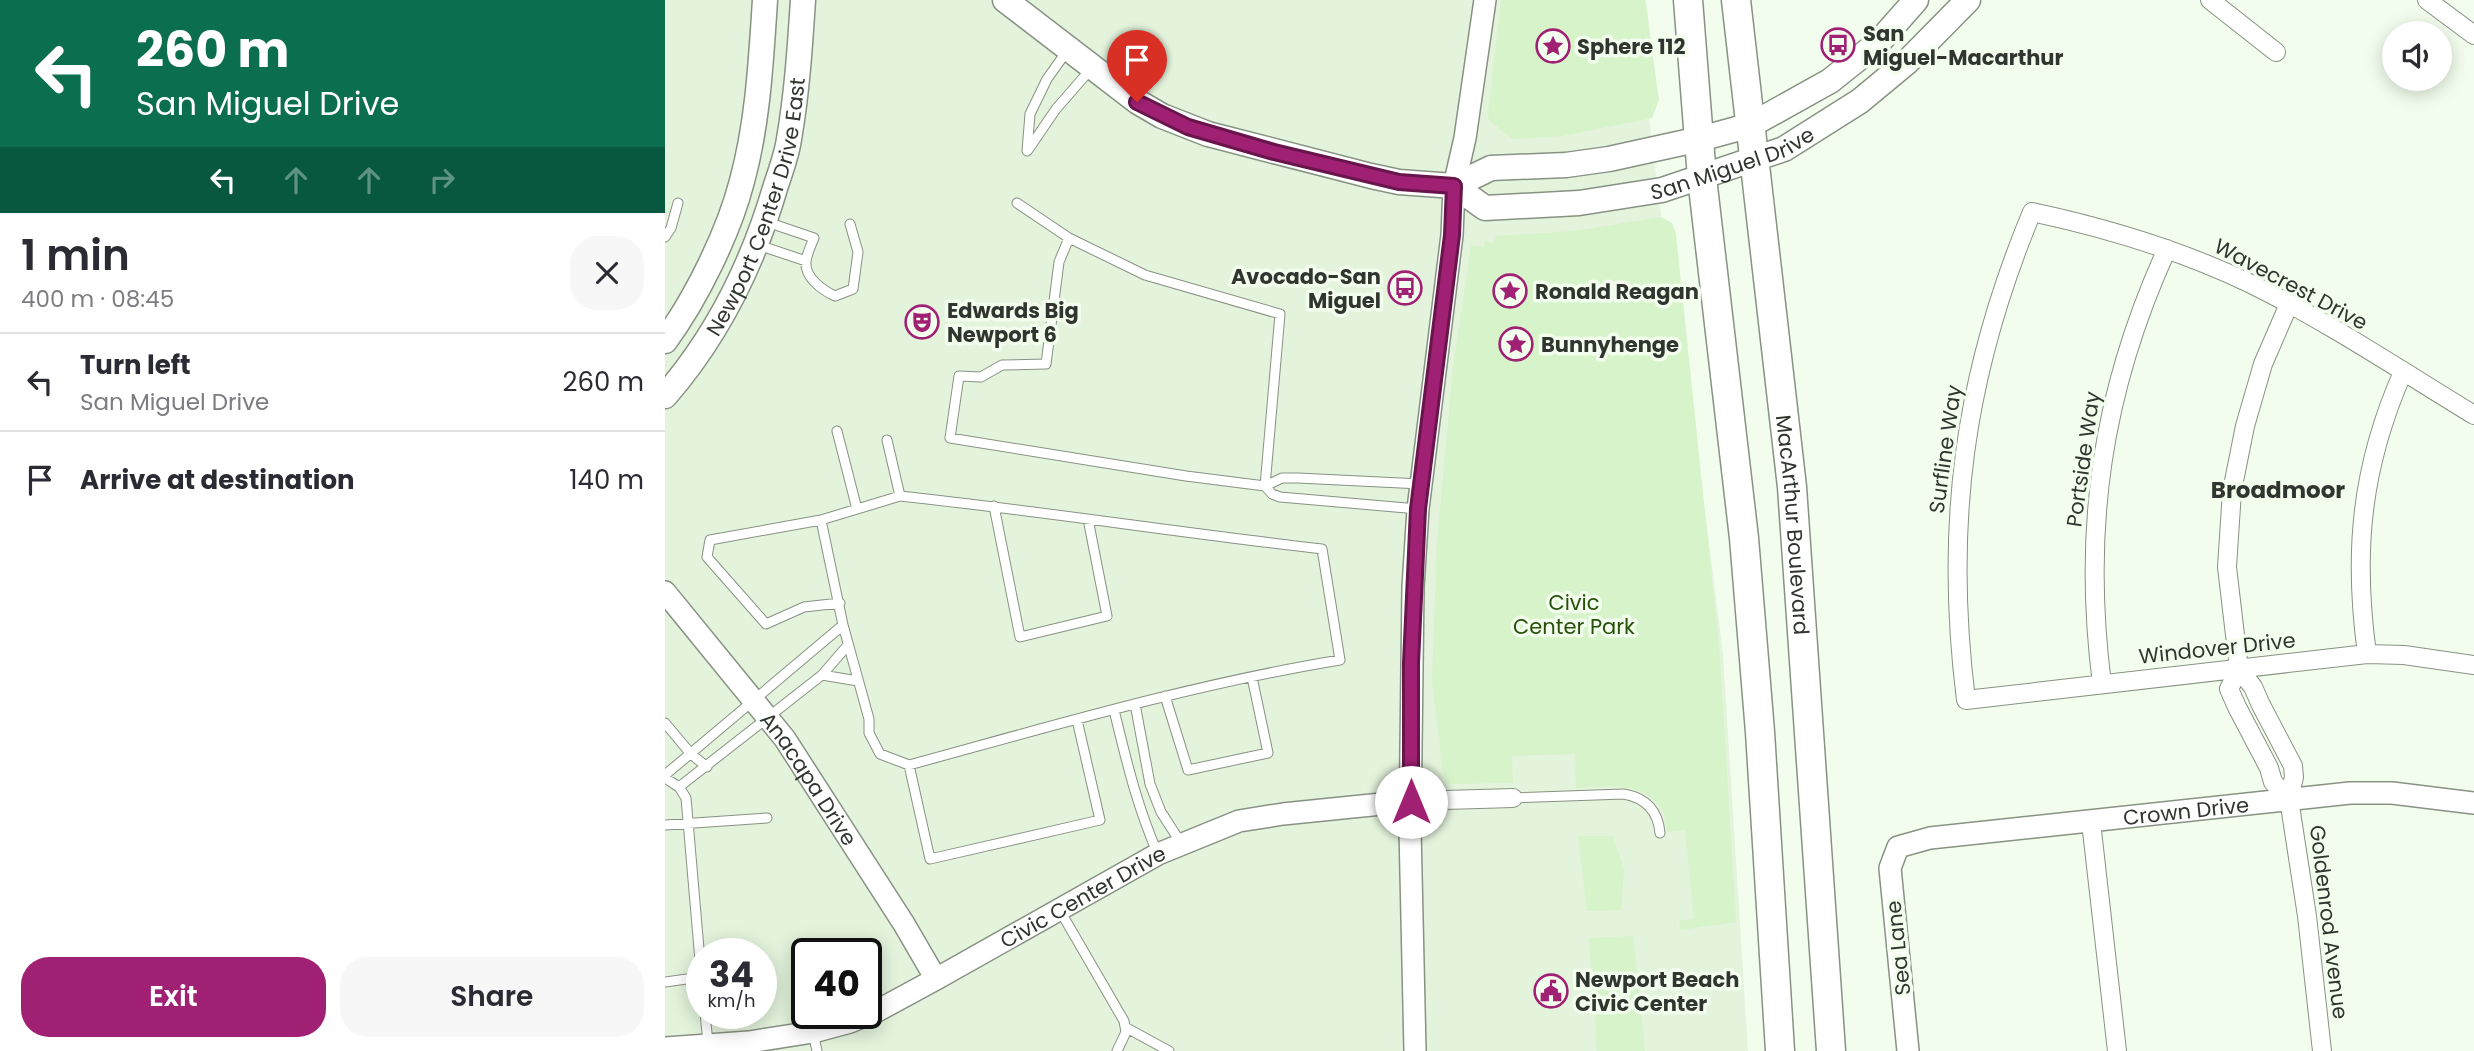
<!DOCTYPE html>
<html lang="en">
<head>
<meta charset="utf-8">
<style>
  body { margin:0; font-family:Poppins,sans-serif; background:#f7f7f7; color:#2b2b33; height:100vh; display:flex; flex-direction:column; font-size:26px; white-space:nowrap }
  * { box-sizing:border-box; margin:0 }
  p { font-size:23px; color:#7c7c81 }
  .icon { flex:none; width:38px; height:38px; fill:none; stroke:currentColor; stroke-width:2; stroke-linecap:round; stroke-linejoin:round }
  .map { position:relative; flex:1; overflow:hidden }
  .drawer { display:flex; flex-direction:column; background:#fff; width:665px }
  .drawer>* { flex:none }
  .top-card { background:#0b6e4f; color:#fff; overflow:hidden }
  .tools { position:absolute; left:1717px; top:21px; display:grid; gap:14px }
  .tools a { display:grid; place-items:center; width:70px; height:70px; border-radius:50%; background:#fff; box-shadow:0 4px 18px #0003; font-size:35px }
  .speed { position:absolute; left:21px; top:938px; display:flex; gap:14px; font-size:35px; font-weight:700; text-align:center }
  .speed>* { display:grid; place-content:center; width:91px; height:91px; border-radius:50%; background:#fff; box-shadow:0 4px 18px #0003; line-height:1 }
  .speed small { font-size:18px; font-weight:400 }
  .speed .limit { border:4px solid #111; border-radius:10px; background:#fff; color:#111 }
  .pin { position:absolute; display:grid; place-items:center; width:60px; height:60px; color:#fff; margin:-72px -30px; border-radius:50% 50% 50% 0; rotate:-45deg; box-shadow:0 0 7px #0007 }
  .pin .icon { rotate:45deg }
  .me { position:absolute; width:77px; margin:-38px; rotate:0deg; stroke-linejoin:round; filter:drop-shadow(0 0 5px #0008) }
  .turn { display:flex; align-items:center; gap:24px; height:147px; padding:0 21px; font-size:32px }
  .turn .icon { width:91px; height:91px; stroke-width:2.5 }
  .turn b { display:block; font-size:49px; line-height:60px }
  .lanes { display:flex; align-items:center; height:66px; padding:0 21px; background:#0003; justify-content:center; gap:35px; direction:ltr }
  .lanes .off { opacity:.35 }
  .round { display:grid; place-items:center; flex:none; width:74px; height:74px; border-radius:28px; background:#f7f7f7 }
  .head { display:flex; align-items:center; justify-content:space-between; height:119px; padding:0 21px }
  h1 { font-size:42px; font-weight:600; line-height:52px }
  .button { display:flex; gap:14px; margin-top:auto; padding:14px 21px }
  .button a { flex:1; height:80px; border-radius:28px; background:#a02174; color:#fff; font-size:28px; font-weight:600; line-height:80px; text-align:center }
  .button a+a { background:#f7f7f7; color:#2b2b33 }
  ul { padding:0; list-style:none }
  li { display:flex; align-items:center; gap:21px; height:98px; padding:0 21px; border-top:2px solid #e1e1e2 }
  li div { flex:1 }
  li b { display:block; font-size:26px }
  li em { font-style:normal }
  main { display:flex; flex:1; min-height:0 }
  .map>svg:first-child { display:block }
</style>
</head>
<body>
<main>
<section class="drawer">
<div class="top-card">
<div class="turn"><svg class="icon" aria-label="left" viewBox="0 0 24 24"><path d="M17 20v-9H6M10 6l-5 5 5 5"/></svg><div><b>260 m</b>San Miguel Drive</div></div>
<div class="lanes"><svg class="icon" aria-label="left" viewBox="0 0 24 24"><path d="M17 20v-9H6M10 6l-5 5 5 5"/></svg><svg class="icon off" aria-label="ahead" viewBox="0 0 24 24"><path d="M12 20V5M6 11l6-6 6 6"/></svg><svg class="icon off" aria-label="ahead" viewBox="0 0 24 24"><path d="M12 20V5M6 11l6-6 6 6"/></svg><svg class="icon off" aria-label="right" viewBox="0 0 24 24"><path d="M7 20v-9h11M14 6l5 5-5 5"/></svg></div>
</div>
<div class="head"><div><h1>1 min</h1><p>400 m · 08:45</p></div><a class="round"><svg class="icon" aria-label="close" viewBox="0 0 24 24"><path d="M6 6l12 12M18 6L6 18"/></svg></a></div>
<ul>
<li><svg class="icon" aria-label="left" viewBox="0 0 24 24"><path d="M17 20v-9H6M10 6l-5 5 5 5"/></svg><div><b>Turn left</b><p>San Miguel Drive</p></div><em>260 m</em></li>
<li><svg class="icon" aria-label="arrive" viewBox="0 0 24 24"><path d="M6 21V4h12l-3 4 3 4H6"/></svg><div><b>Arrive at destination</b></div><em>140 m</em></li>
</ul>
<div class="button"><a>Exit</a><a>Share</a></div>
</section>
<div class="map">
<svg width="1809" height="1051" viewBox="0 0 1809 1051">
  <rect width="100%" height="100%" fill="#f2fded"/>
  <!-- built -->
  <path fill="#e3f3dc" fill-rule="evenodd" d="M0,0H981L993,102L984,117L997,223L1005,230L1058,655L1083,1051H0ZM37,954H96V1013H37ZM142,954H201V1013H142Z"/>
  <!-- green -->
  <path fill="#d6f3c9" d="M836,0H980L994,100L987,118L897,136L847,139L824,120L823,114Z
    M996,217L1007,223L1011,234L1055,657L1071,922L1015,930L1014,921L1029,919L1020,830L1003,832C1001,825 1001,817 997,810C980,780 941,787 911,788L910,754L847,756L848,783L783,784L778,774L767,680L772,544L788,368L806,246L819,247L820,241L829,243L831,236L910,231Z
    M913,836H948L959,869L956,910L922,911Z
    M968,936L980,1051H932L924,938Z"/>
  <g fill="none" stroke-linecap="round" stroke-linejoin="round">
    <defs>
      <path id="service" d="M363,150L391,109L425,70
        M362,151L365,114L382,79L402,51
        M352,203L404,238L480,275L615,314L600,486L607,494L615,497L753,509
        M102,222L149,238C146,245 142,254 141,261C139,277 157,290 170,296L188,289L193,252L185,224
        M0,237L6,228L13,203
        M404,238L394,262L381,364L337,365L316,377L294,376L285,438L521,476L600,486L617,478H633L756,484
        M93,245L141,261
        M172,431L192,509
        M222,440L235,496
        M235,496C376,511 516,533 657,549L675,660C529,684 387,726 244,765L215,754L204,733V719L178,625L156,520Z
        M329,506L355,637L442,616L423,519
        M156,520L45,540L42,557L101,624L139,607L175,603
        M157,675L193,681
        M500,696L523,770L603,753L587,677
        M470,704L485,784L496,812L516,843
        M449,710C461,759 472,807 493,854
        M0,723L26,754L42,767
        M244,765L265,859L435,820L412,720
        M0,775L178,625
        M0,778L14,787L21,798L37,984
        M14,787L157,675L183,645
        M848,798L959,794C981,798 993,811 995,833
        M0,825L102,818
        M394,909L459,1021L461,1032L452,1051
        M0,982L36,977
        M40,1013L43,1043
        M460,1027L504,1051
        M148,1032L152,1051"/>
      <path id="minor" d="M1545,0L1611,52
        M1762,0L1809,35
        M1624,304L1598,364L1580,426L1567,491L1562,567L1574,669L1588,687L1596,705L1628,766L1629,777L1624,799L1642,916L1657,1051
        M1809,415C1735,370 1662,321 1584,283C1515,250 1442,228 1367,212C1299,375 1279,525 1301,700L1702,654L1739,655L1809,665
        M1702,654C1688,552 1696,467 1738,372
        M1574,669L1564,689L1572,707L1604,768L1608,782L1624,799
        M1437,684C1417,529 1437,391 1502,249
        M746,801L848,798
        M1426,822L1452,1051"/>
      <g id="tertiary">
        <path id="s1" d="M0,592L120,739L239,924L271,979"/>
        <path id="s2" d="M0,1048L84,1042L148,1032L185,1022L212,1011L271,979L493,854L574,821L618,814L746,801"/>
        <path d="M750,1051L745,829L748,587L753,509L787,235L789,186L800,138L820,0"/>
        <path id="s3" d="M1243,1051L1225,868L1233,847L1265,838L1685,793H1727L1809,803"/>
      </g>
      <g id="secondary">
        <path id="s4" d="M340,0L473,102L497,116L543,134L706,176L734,182L789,186L820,208L914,203L997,190L1119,149L1195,101L1242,62L1303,0"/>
        <path d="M789,186L826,168L901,165L944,159L1035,139L1086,125L1165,81L1214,42L1251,0"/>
        <path d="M0,341C31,299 64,232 77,181C93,122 96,61 100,0"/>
        <path id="s5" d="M0,396C54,334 88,264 111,185C116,170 122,154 124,139C132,93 135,46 138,0"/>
      </g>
      <g id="primary">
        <path d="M1023,0L1037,178L1079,538L1095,732L1115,1051"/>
        <path id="s6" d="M1071,0L1127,487L1166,1051"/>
      </g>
    </defs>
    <!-- service casing -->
    <use href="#service" stroke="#889283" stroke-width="11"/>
    <!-- minor casing -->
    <use href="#minor" stroke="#889283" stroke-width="20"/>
    <!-- tertiary casing -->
    <use href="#tertiary" stroke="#889283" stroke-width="24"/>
    <!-- secondary casing -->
    <use href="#secondary" stroke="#889283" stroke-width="27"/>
    <!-- primary casing -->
    <use href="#primary" stroke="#889283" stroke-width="31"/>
    <!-- service -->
    <use href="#service" stroke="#fff" stroke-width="9"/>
    <!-- minor -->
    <use href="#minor" stroke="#fff" stroke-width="18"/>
    <!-- tertiary -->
    <use href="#tertiary" stroke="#fff" stroke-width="21"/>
    <!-- secondary -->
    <use href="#secondary" stroke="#fff" stroke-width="24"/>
    <!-- primary -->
    <use href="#primary" stroke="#fff" stroke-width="28"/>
  </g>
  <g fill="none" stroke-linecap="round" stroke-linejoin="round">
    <defs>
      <path id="route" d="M472,102L523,127L609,152L734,182L789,186L787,235L753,509L746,663V802"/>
    </defs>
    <!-- route casing -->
    <use href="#route" stroke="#68154b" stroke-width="18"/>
    <!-- route -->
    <use href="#route" stroke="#a02174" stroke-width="12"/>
  </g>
  <!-- icons -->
  <defs>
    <symbol id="bus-ring" viewBox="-11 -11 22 22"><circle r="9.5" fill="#f2fded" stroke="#a02174" stroke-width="1.5"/><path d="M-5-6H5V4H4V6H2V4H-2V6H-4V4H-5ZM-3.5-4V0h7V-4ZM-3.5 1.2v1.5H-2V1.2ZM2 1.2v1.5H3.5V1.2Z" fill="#a02174"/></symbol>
    <symbol id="sight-ring" viewBox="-11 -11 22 22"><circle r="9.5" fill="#f2fded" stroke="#a02174" stroke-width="1.5"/><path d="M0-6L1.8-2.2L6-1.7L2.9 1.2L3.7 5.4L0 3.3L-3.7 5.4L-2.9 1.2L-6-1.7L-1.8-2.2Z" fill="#a02174"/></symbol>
    <symbol id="theatre-ring" viewBox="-11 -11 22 22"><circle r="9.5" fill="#f2fded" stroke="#a02174" stroke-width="1.5"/><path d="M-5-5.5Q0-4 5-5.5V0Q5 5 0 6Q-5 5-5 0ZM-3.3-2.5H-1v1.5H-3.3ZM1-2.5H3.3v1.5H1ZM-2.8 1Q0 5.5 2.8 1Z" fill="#a02174"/></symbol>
    <symbol id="civic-ring" viewBox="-11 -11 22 22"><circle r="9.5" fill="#f2fded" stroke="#a02174" stroke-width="1.5"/><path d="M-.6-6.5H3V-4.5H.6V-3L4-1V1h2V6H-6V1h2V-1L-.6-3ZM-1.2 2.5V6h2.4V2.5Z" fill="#a02174"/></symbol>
  </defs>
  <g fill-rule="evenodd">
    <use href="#bus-ring" x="1154" y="26" width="38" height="38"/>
    <use href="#sight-ring" x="869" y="27" width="38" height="38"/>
    <use href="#bus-ring" x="721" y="269" width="38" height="38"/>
    <use href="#sight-ring" x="826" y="272" width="38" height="38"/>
    <use href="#theatre-ring" x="238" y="303" width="38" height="38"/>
    <use href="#sight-ring" x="832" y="325" width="38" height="38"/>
    <use href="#civic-ring" x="867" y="972" width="38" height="38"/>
  </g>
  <g text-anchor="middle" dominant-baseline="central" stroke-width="7" stroke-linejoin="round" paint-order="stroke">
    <!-- poi labels -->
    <g font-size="21" font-weight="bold" fill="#30352f" stroke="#f2fded" text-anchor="start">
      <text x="1198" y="33">San<tspan x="1198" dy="24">Miguel-Macarthur</tspan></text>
      <text x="912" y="46">Sphere 112</text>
      <text x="716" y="276" text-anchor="end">Avocado-San<tspan x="716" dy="24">Miguel</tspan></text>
      <text x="870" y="291">Ronald Reagan</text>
      <text x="282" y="310">Edwards Big<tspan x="282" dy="24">Newport 6</tspan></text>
      <text x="876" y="344">Bunnyhenge</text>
      <text x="910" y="979">Newport Beach<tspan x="910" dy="24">Civic Center</tspan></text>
    </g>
    <!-- street labels -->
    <g font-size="21" fill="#30352f" stroke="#f2fded">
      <text stroke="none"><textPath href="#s4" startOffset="788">San Miguel Drive</textPath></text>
      <text stroke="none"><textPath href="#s5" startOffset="214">Newport Center Drive East</textPath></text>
      <text transform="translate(1626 284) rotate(28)">Wavecrest Drive</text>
      <text transform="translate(1280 449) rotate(-82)">Surfline Way</text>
      <text transform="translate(1418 459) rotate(-82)">Portside Way</text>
      <text stroke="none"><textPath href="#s6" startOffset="528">MacArthur Boulevard</textPath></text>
      <text transform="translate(1552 648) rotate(-6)">Windover Drive</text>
      <text stroke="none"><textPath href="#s1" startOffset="236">Anacapa Drive</textPath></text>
      <text stroke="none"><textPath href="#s3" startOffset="497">Crown Drive</textPath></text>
      <text stroke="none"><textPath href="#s2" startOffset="452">Civic Center Drive</textPath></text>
      <text transform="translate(1664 922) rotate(83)">Goldenrod Avenue</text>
      <text transform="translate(1233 948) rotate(-96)">Sea Lane</text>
    </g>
    <!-- park labels -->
    <g font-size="21" fill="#275109" stroke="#f2fded">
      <text x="909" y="602">Civic<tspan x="909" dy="24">Center Park</tspan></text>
    </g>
    <!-- neighbourhood labels -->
    <g font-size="23" font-weight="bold" fill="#30352f" stroke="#f2fded">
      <text x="1613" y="490">Broadmoor</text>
    </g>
  </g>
</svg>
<div class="tools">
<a><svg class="icon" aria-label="sound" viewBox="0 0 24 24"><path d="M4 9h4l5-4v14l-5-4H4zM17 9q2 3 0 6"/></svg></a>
</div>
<div class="speed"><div>34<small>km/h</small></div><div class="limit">40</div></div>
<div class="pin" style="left:472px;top:102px;background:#d93025"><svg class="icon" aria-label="arrive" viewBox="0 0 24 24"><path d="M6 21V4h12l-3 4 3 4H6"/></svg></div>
<svg class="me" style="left:746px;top:802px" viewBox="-20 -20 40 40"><circle r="19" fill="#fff"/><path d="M0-13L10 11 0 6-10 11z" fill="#a02174"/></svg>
</div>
</main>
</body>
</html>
